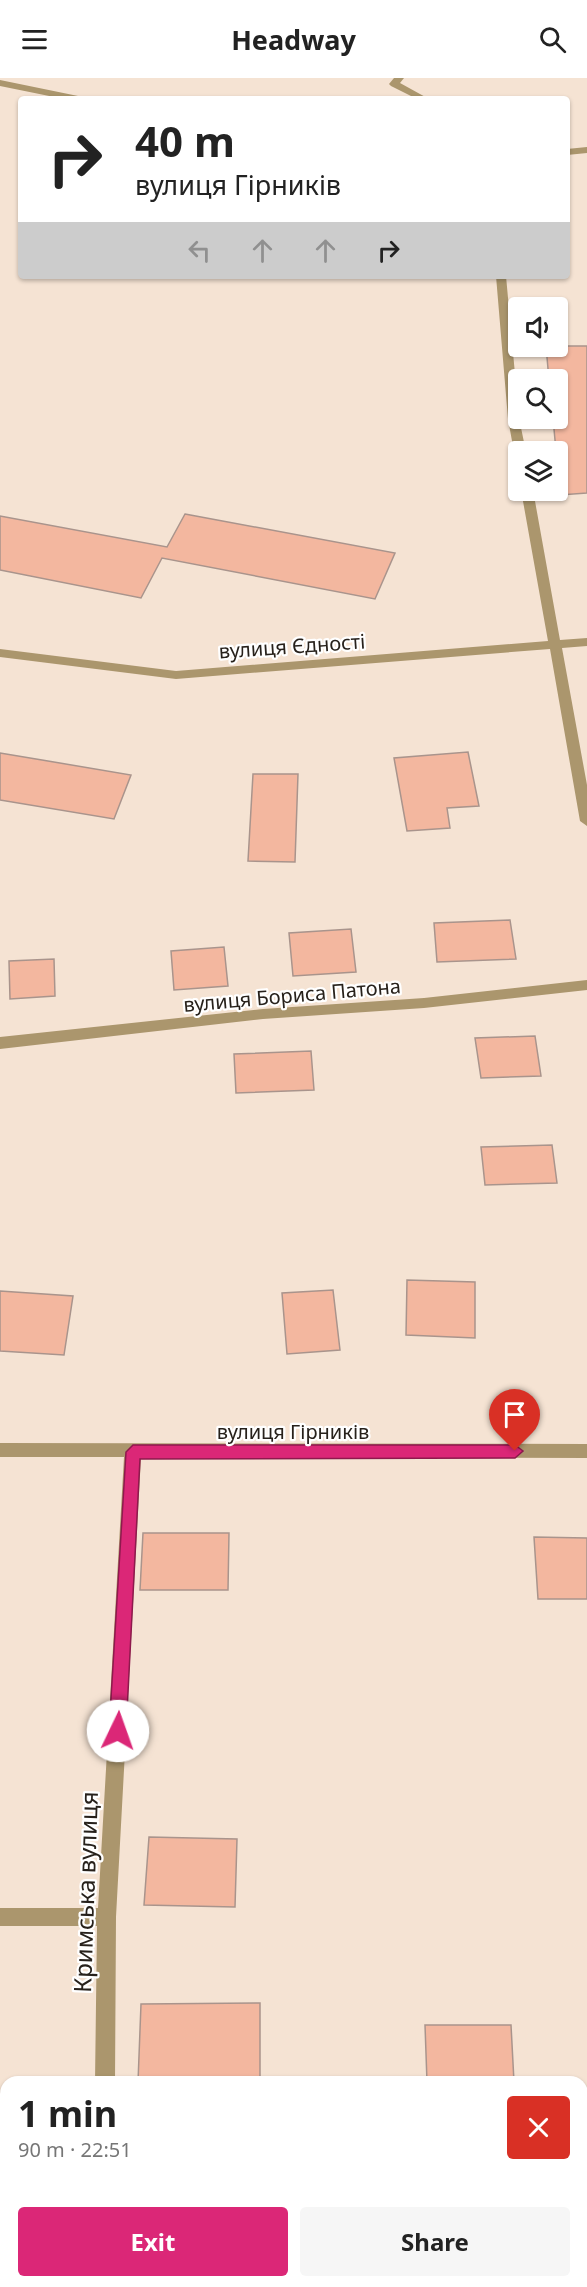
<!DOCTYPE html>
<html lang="en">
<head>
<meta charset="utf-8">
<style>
  body { margin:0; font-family:"Noto Sans",sans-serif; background:#f6f6f6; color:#222; height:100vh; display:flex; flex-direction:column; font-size:22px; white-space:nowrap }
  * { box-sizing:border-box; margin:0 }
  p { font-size:20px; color:#767676 }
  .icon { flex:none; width:33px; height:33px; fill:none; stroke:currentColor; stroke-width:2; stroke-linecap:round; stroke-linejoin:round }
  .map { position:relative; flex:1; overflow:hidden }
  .drawer { position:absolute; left:0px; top:1998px; width:588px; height:212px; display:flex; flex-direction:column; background:#fff; border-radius:18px 18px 0 0; box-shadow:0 2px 4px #0004 }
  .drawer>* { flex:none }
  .hud { position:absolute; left:18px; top:18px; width:552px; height:183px; border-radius:6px; box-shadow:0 2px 4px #0004; background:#fff; color:#222; overflow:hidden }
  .tools { position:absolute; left:508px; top:219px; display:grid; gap:12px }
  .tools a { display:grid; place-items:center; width:60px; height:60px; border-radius:6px; background:#fff; box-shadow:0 2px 4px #0004; font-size:30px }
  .pin { position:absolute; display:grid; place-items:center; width:51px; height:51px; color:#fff; margin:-62px -26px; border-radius:50% 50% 50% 0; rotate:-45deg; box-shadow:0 0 6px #0007 }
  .pin .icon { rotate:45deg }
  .me { position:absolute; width:66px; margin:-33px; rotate:3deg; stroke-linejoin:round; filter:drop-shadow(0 0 4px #0008) }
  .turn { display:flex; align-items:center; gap:21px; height:126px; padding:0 18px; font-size:27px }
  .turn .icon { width:78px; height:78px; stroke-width:2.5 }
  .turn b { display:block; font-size:42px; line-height:51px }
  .lanes { display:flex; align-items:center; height:57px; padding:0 18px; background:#0003; justify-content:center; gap:30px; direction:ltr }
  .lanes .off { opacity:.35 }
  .round { display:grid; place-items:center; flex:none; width:63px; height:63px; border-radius:6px; background:#f6f6f6 }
  .summary { display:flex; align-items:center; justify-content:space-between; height:102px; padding:0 18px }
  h1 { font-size:36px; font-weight:700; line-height:45px }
  .action { display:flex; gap:12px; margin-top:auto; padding:12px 18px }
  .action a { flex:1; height:69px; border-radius:6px; background:#db2777; color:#fff; font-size:24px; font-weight:700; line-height:69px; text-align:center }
  .action a+a { background:#f6f6f6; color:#222 }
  header { display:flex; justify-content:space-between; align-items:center; height:78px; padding:0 18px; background:#fff; font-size:27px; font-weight:700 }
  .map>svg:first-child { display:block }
</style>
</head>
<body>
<header><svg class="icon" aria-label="menu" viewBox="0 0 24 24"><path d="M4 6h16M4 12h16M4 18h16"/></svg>Headway<svg class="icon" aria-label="search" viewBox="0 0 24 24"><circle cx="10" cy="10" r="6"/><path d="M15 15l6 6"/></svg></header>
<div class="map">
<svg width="587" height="2209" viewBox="0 0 587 2209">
  <rect width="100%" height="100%" fill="#f5e3d3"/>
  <!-- building -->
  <path fill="#f3b79f" stroke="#a9948c" stroke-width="1.5" d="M546,268H587V415L560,417L553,340H558V302H549Z
    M185,436L395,475L375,521L162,480L141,520L0,492V438L167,469Z
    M468,674L479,728L447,730L450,750L407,753L394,680Z
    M0,675L42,682L131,697L114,741L0,722Z
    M253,696H298L295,784L248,783Z
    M510,842L516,881L437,884L434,845Z
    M351,851L356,894L293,898L289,855Z
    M224,869L228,908L174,912L171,873Z
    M54,881L55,918L10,921L9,883Z
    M535,958L541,998L481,1000L475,960Z
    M311,973L314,1012L236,1015L234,976Z
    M552,1067L557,1105L485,1107L481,1069Z
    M407,1202L475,1204V1260L406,1257Z
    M333,1212L340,1272L287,1276L282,1215Z
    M0,1213L73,1218L64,1277L0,1273Z
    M143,1455H229L228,1512H140Z
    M534,1459L587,1460V1521H538Z
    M149,1759L237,1761L235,1829L144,1827Z
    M260,1925V2004H138L141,1926Z
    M425,1947H511L514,2004H427Z"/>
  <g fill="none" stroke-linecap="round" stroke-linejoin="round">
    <!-- path -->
    <path stroke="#94887d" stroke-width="4.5" stroke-dasharray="8 4" stroke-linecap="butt" d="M535,2209L538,2204"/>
    <!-- minor -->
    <path fill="#ab966d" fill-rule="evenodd" d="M394,0H404L400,5L429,21H417L391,8L389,6Z
      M0,2L78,18L83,21H64L0,8Z
      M587,69V75L567,77V71Z
      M496,198H506L519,340L526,374H519V377L514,374L508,341Z
      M521,412H533L560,562L587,560V568L562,570L587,707V748L580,743L550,571L176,601L0,579V571L176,593L548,563Z
      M587,902V912L424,930L263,941L0,971V959L263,931L424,920Z
      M0,1365L587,1366V1380L141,1379L116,1839L115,2004H95L97,1848H0V1830H98L124,1379H0Z
      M587,2103V2125L582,2127V2105Z
      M92,2204H112V2209H92Z"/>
  </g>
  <!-- route -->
  <path fill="#db2777" stroke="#8e194d" stroke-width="1.5" d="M133,1367H515L523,1373L515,1380L140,1381L126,1653L123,1659L118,1661L112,1659L109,1653L126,1374Z"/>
  <g text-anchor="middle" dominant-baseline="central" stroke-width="4.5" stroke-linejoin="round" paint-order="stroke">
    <!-- street labels -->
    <g font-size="20" fill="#27211b" stroke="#fff">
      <text transform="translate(292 568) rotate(-4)">вулиця Єдності</text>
      <text transform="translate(292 917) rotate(-5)">вулиця Бориса Патона</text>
      <text x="293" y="1353">вулиця Гірників</text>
    </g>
    <!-- near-street labels -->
    <g font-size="24" fill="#27211b" stroke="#fff">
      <text transform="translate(85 1814) rotate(-88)">Кримська вулиця</text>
    </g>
  </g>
</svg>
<div class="tools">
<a><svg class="icon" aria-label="sound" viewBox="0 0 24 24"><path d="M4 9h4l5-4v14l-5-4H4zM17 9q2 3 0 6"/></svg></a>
<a><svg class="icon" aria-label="search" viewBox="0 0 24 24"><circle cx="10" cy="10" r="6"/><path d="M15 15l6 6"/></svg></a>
<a><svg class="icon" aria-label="layers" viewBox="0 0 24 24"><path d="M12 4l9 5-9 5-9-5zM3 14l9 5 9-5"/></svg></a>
</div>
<div class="pin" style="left:515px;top:1373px;background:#d93025"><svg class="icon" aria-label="arrive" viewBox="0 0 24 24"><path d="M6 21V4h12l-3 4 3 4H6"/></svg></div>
<svg class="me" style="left:118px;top:1653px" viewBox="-20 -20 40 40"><circle r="19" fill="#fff"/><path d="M0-13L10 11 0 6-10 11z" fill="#db2777"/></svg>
<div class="hud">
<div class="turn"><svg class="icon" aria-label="right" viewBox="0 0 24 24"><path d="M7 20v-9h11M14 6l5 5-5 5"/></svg><div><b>40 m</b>вулиця Гірників</div></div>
<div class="lanes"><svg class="icon off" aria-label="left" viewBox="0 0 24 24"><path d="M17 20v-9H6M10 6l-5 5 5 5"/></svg><svg class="icon off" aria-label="ahead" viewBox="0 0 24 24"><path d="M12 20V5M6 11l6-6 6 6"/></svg><svg class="icon off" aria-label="ahead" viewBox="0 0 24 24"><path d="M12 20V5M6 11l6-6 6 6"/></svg><svg class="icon" aria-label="right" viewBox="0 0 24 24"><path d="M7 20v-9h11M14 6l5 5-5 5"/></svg></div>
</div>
<section class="drawer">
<div class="summary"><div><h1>1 min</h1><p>90 m · 22:51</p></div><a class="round" style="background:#d93025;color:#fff"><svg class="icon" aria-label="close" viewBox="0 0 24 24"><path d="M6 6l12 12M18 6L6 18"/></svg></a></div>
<div class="action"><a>Exit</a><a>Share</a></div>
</section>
</div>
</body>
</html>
